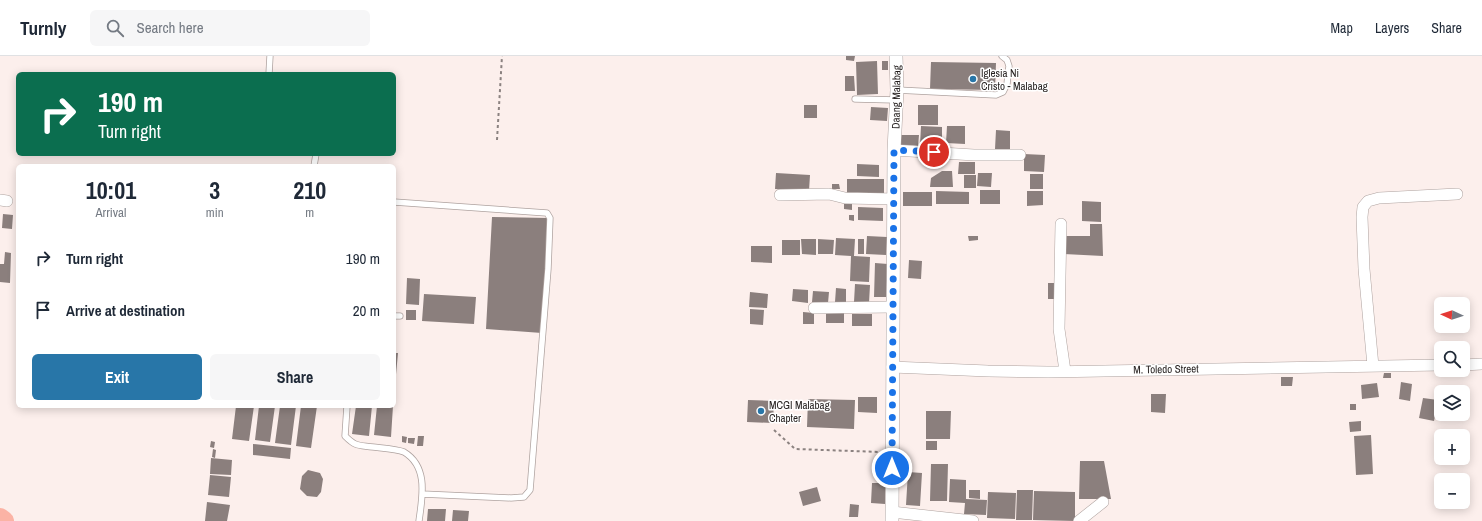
<!DOCTYPE html>
<html lang="en">
<head>
<meta charset="utf-8">
<style>
  body { margin:0; font-family:"Archivo Narrow",sans-serif; background:#f6f6f7; color:#1f2937; height:100vh; display:flex; flex-direction:column; font-size:15px; white-space:nowrap }
  * { box-sizing:border-box; margin:0 }
  p { font-size:13px; color:#747a83 }
  .icon { flex:none; width:22px; height:22px; fill:none; stroke:currentColor; stroke-width:2; stroke-linecap:round; stroke-linejoin:round }
  .map { position:relative; flex:1; overflow:hidden }
  .side { position:absolute; left:16px; top:108px; width:380px; height:244px; display:flex; flex-direction:column; background:#fff; border-radius:6px; box-shadow:0 2px 10px #0003 }
  .side>* { flex:none }
  .banner { position:absolute; left:16px; top:16px; width:380px; height:84px; border-radius:6px; box-shadow:0 2px 10px #0003; background:#0b6e4f; color:#fff; overflow:hidden }
  .needle { width:26px; rotate:273deg }
  .controls { position:absolute; left:1434px; top:241px; display:grid; gap:8px }
  .controls a { display:grid; place-items:center; width:36px; height:36px; border-radius:6px; background:#fff; box-shadow:0 2px 10px #0003; font-size:20px }
  .pin { position:absolute; display:grid; place-items:center; width:34px; height:34px; color:#fff; margin:-17px; border:2px solid #fff; border-radius:50%; box-shadow:0 1px 4px #0007 }
  .me { position:absolute; width:44px; margin:-22px; rotate:0deg; stroke-linejoin:round; filter:drop-shadow(0 0 3px #0008) }
  .turn { display:flex; align-items:center; gap:14px; height:84px; padding:0 16px; font-size:18px }
  .turn .icon { width:52px; height:52px; stroke-width:2.5 }
  .turn b { display:block; font-size:28px; line-height:34px }
  .eta { display:flex; justify-content:space-evenly; align-items:center; height:68px; text-align:center }
  .eta b { font-size:24px; font-weight:800; line-height:28px }
  .action { display:flex; gap:8px; margin-top:auto; padding:8px 16px }
  .action a { flex:1; height:46px; border-radius:6px; background:#2876a8; color:#fff; font-size:16px; font-weight:800; line-height:46px; text-align:center }
  .action a+a { background:#f6f6f7; color:#1f2937 }
  ul { padding:0; list-style:none }
  li { display:flex; align-items:center; gap:12px; height:52px; padding:0 16px }
  li div { flex:1 }
  li b { display:block; font-size:15px }
  li em { font-style:normal }
  header { display:flex; align-items:center; gap:24px; box-sizing:border-box; height:56px; padding:0 20px; background:#fff; border-bottom:1px solid #e0e1e3 }
  header strong { font-size:19px }
  nav { display:flex; gap:22px; margin-inline-start:auto; font-size:14px }
  .search { width:280px; height:36px; background:#f6f6f7; display:flex; align-items:center; gap:10px; box-sizing:border-box; padding:0 14px; border-radius:6px; color:#747a83; font-size:15px }
  .map>svg:first-child { display:block }
</style>
</head>
<body>
<header>
<strong>Turnly</strong>
<div class="search"><svg class="icon" aria-label="search" viewBox="0 0 24 24"><circle cx="10" cy="10" r="6"/><path d="M15 15l6 6"/></svg>Search here</div>
<nav><a>Map</a><a>Layers</a><a>Share</a></nav>
</header>
<div class="map">
<svg width="1482" height="465" viewBox="0 0 1482 465">
  <rect width="100%" height="100%" fill="#fcefec"/>
  <g fill="none" stroke-linecap="round" stroke-linejoin="round">
    <!-- river -->
    <path stroke="#fbb3a5" stroke-width="20" d="M0,462L4,465"/>
  </g>
  <!-- building -->
  <path fill="#8b7f7d" d="M846,0H855L854,5L846,4Z
    M877,5L878,38L857,39L856,6Z
    M882,5H888V14H882Z
    M931,6L996,7L995,34L930,33Z
    M845,20H854L855,35H845Z
    M804,49H817V62H804Z
    M918,49H938V69H918Z
    M871,51L888,52L887,65L870,64Z
    M921,70L942,71V90L920,89Z
    M947,70H965V88L946,87Z
    M996,74L1010,75V93H995Z
    M901,79H919L918,90L901,89Z
    M1024,98L1045,99L1044,116L1024,115Z
    M959,106H975V118H958Z
    M857,108L879,109V121L857,120Z
    M942,115H952L953,131H930L931,122Z
    M776,117L810,119L809,135L775,133Z
    M978,117H992L991,131L977,130Z
    M1030,118H1043V133H1030Z
    M964,119H976V132H964Z
    M847,123H884V139L847,138Z
    M832,128H839L840,133H832Z
    M980,134H1000V148H980Z
    M936,135L969,136V148H936Z
    M1027,135H1043V149L1027,150Z
    M903,136H932V150H903Z
    M1082,145L1101,146V166L1082,165Z
    M844,148H852V154L844,153Z
    M858,151L883,152V165L858,164Z
    M3,158L13,159L12,173L2,172Z
    M849,159H854V165L849,164Z
    M492,161L549,162L542,277L486,273Z
    M1090,168H1102L1103,200L1064,198V180H1090Z
    M867,180L887,181L886,199L866,198Z
    M968,180H978V184L969,185Z
    M836,182L855,183L854,200L870,201L869,226L850,225L851,200L835,199Z
    M801,183H816V199L802,198Z
    M818,183L834,184L833,198H818Z
    M858,183H864V198H858Z
    M782,184H800V199H782Z
    M751,190H772V207L751,206Z
    M5,196L11,197L10,227L0,226V208H4Z
    M909,204L922,205L921,223L908,222Z
    M875,207L888,208L886,241H874Z
    M407,222L420,223L419,249L406,248Z
    M1048,227H1056V243H1048Z
    M855,228L870,229L869,247L854,246Z
    M836,232L846,233V246H835Z
    M793,233L808,234V247L792,245Z
    M813,235L829,236L828,247L812,246Z
    M750,236L768,238L767,252L749,251Z
    M424,238L476,241L474,268L422,265Z
    M750,253L764,254L763,269L750,268Z
    M406,254H416V264H406Z
    M826,255H844V267H826Z
    M803,256L814,257V268H803Z
    M852,258H872V270H852Z
    M394,297H398L395,329H394Z
    M1384,317H1391V322H1383Z
    M1281,321H1293L1292,330H1281Z
    M1401,326L1412,328L1410,345L1399,343Z
    M1377,327L1379,341L1362,343L1361,329Z
    M1151,338H1166L1165,357L1151,356Z
    M858,341H877V357L858,356Z
    M1423,342L1438,344L1434,365L1419,362Z
    M808,343L855,344L854,373L807,371Z
    M748,344L774,345L773,367L747,366Z
    M1350,348H1356V354H1350Z
    M236,350H254L249,385L232,383Z
    M259,350H275L270,386L255,384Z
    M280,350H296L291,389L275,387Z
    M301,350H317L311,392L296,390Z
    M356,350H372L369,380L352,378Z
    M377,350H393L391,381L374,379Z
    M926,355H951L950,383H926Z
    M1361,365V375L1350,376L1349,366Z
    M1371,379L1373,418L1356,419L1354,380Z
    M402,380L407,381L406,387L402,386Z
    M418,380H424L423,390H417Z
    M408,382H415L414,388L408,387Z
    M211,385L215,386L214,392L210,391Z
    M926,385H937V394H926Z
    M253,388L291,392L290,403L253,399Z
    M213,393L216,394L215,402L212,401Z
    M211,402L232,404L231,419L210,418Z
    M1080,405H1104L1111,443H1079Z
    M931,408H948L947,445H930Z
    M308,414L320,417L323,423L321,436L317,441L307,440L300,433L302,420Z
    M908,416L922,417L920,450L906,449Z
    M210,419L231,421L229,441L208,439Z
    M950,423L966,424V443L987,444L986,459L964,458L965,447L949,446Z
    M872,427H886L885,448L871,447Z
    M817,431L821,445L803,450L799,436Z
    M969,434H980V443L969,442Z
    M1017,434H1033L1032,464H1016Z
    M1034,435L1075,436V465L1033,464Z
    M988,436L1016,437L1015,463L987,462Z
    M207,446L230,449L227,465H205Z
    M850,448L859,449L858,461H849Z
    M428,453H446L445,465H427Z
    M453,454L469,455L468,465H452Z"/>
  <g fill="none" stroke-linecap="round" stroke-linejoin="round">
    <defs>
      <path id="service" d="M269,18L270,0
        M897,34L996,39L1003,36L1007,28L1009,10L1007,4L1002,0
        M855,43L896,44
        M314,110L316,98
        M394,146L547,157L550,162L548,213L530,434L524,441L511,442L422,438
        M394,260H400
        M347,350L345,380C356,391 358,389 373,391C381,392 398,393 404,396C429,411 422,442 419,465"/>
      <path id="minor" d="M894,94L974,99H1020
        M780,139L829,138L845,142L894,143
        M0,144L7,145
        M1061,168L1059,273L1065,315
        M814,252L892,251
        M1463,309L1482,308
        M1373,310L1364,213L1362,161L1363,151L1368,145L1379,142L1457,138
        M892,311L988,315L1048,316L1441,309
        M892,456L973,465
        M1079,465L1103,446"/>
      <path id="tertiary" d="M892,465L894,94L897,34L896,0"/>
    </defs>
    <!-- service casing -->
    <use href="#service" stroke="#aea29f" stroke-width="7"/>
    <!-- minor casing -->
    <use href="#minor" stroke="#aea29f" stroke-width="12"/>
    <!-- tertiary casing -->
    <use href="#tertiary" stroke="#aea29f" stroke-width="14"/>
    <!-- path -->
    <path stroke="#8b8280" stroke-width="2" stroke-dasharray="3 3" stroke-linecap="butt" d="M497,84L502,0
      M774,374L795,393L881,396"/>
    <!-- service -->
    <use href="#service" stroke="#fff" stroke-width="5.5"/>
    <!-- minor -->
    <use href="#minor" stroke="#fff" stroke-width="11"/>
    <!-- tertiary -->
    <use href="#tertiary" stroke="#fff" stroke-width="13"/>
  </g>
  <g fill="none" stroke-linecap="round" stroke-linejoin="round">
    <!-- route -->
    <path stroke="#1a73e8" stroke-width="7" stroke-dasharray="0 12.6" d="M892,412L894,94L934,96"/>
  </g>
  <!-- markers -->
  <g fill="#2876a8" stroke="#fff" stroke-width="1.5">
    <circle cx="973" cy="23" r="4"/>
    <circle cx="761" cy="355" r="4"/>
  </g>
  <g text-anchor="middle" dominant-baseline="central" stroke-width="3" stroke-linejoin="round" paint-order="stroke">
    <!-- poi labels -->
    <g font-size="11" fill="#231e1d" stroke="#fff" text-anchor="start">
      <text x="981" y="17">Iglesia Ni<tspan x="981" dy="13">Cristo - Malabag</tspan></text>
      <text x="769" y="349">MCGI Malabag<tspan x="769" dy="13">Chapter</tspan></text>
    </g>
    <!-- street labels -->
    <g font-size="11" fill="#231e1d" stroke="#fff">
      <text transform="translate(896 41) rotate(-89)">Daang Malabag</text>
      <text transform="translate(1166 313) rotate(-1)">M. Toledo Street</text>
    </g>
  </g>
</svg>
<div class="controls">
<a><svg class="needle" viewBox="-14 -14 28 28"><path d="M0-13l5 13h-10z" fill="#e53935"/><path d="M0 13l5-13h-10z" fill="#747a83"/></svg></a>
<a><svg class="icon" aria-label="search" viewBox="0 0 24 24"><circle cx="10" cy="10" r="6"/><path d="M15 15l6 6"/></svg></a>
<a><svg class="icon" aria-label="layers" viewBox="0 0 24 24"><path d="M12 4l9 5-9 5-9-5zM3 14l9 5 9-5"/></svg></a>
<a>+</a>
<a>−</a>
</div>
<div class="pin" style="left:934px;top:96px;background:#d93025"><svg class="icon" aria-label="arrive" viewBox="0 0 24 24"><path d="M6 21V4h12l-3 4 3 4H6"/></svg></div>
<svg class="me" style="left:892px;top:412px" viewBox="-20 -20 40 40"><circle r="17" fill="#1a73e8" stroke="#fff" stroke-width="3"/><path d="M0-11L8 9 0 5-8 9z" fill="#fff"/></svg>
<div class="banner">
<div class="turn"><svg class="icon" aria-label="right" viewBox="0 0 24 24"><path d="M7 20v-9h11M14 6l5 5-5 5"/></svg><div><b>190 m</b>Turn right</div></div>
</div>
<section class="side">
<div class="eta">
<div><b>10:01</b><p>Arrival</p></div>
<div><b>3</b><p>min</p></div>
<div><b>210</b><p>m</p></div>
</div>
<ul>
<li><svg class="icon" aria-label="right" viewBox="0 0 24 24"><path d="M7 20v-9h11M14 6l5 5-5 5"/></svg><div><b>Turn right</b></div><em>190 m</em></li>
<li><svg class="icon" aria-label="arrive" viewBox="0 0 24 24"><path d="M6 21V4h12l-3 4 3 4H6"/></svg><div><b>Arrive at destination</b></div><em>20 m</em></li>
</ul>
<div class="action"><a>Exit</a><a>Share</a></div>
</section>
</div>
</body>
</html>
